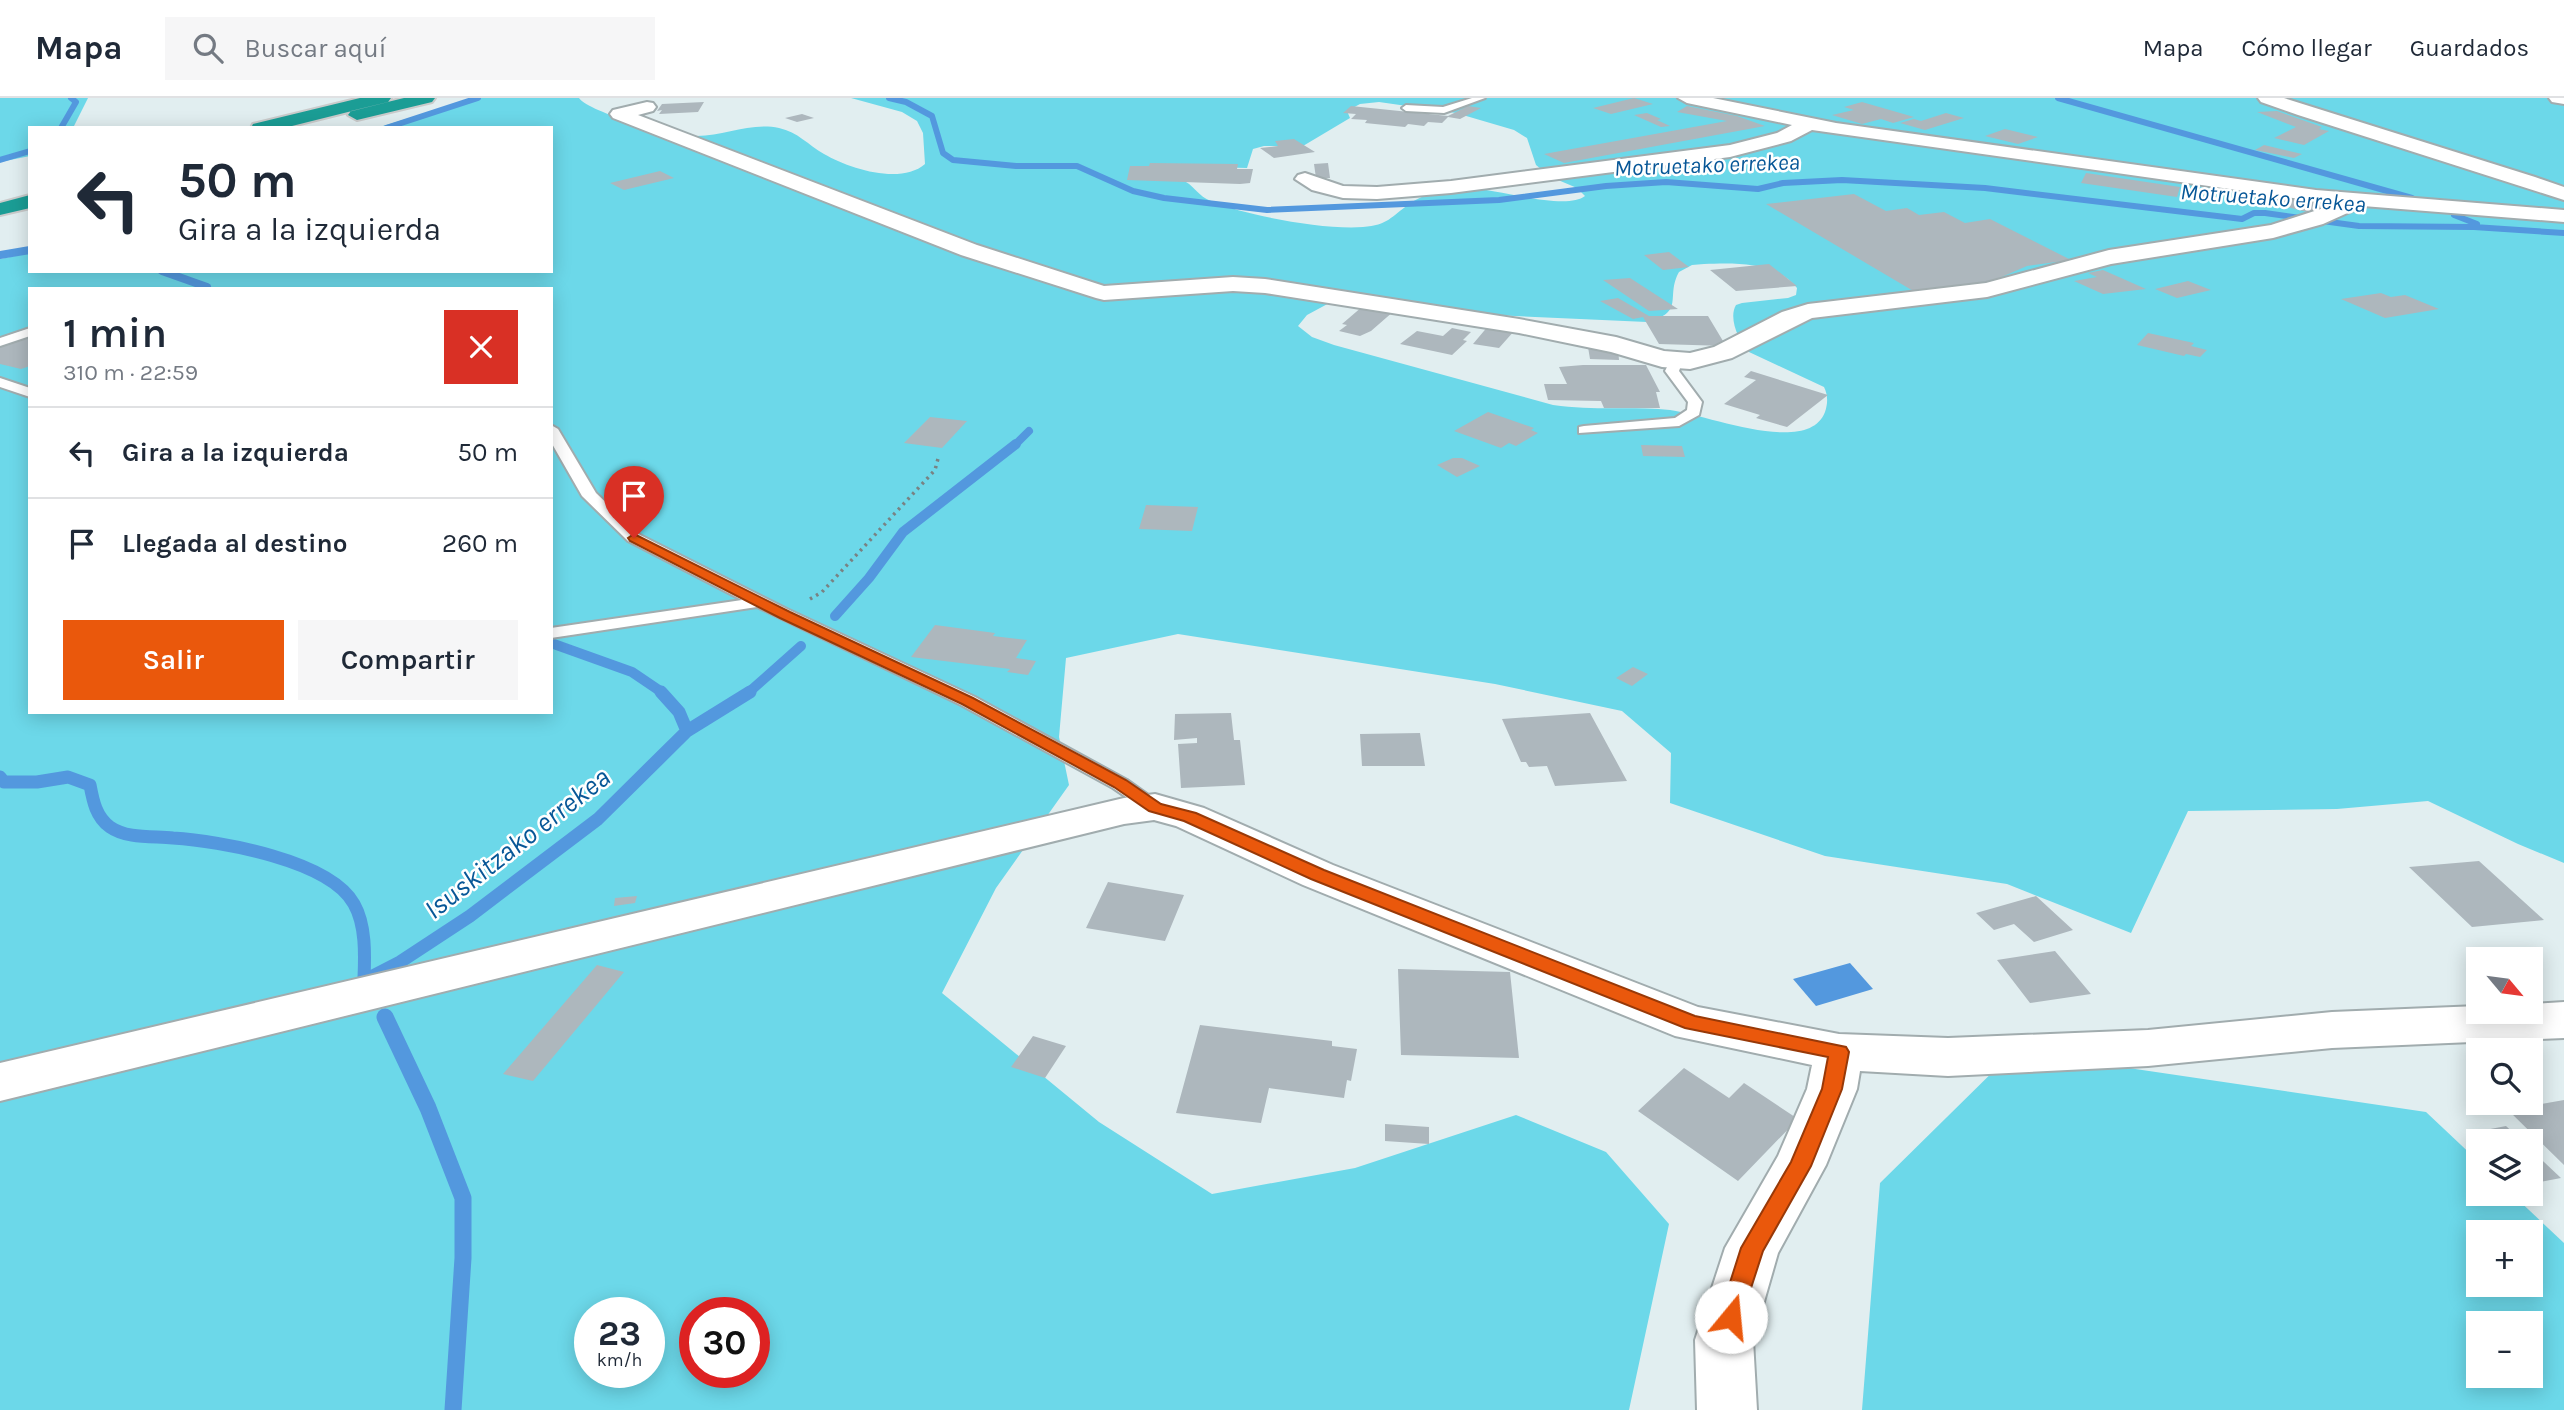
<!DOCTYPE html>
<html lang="es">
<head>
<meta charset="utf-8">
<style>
  body { margin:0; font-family:Karla,sans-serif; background:#f6f6f7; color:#1f2937; height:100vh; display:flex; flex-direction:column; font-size:26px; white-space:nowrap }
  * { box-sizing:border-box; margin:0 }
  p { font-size:23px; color:#747a83 }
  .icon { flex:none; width:38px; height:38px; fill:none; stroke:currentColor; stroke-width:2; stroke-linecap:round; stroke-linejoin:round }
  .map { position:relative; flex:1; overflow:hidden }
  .panel { position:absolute; left:28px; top:189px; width:525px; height:427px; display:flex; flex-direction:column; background:#fff; border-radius:0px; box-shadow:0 4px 18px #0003 }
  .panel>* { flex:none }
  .guide { position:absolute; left:28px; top:28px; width:525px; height:147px; border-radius:0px; box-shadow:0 4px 18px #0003; background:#fff; color:#1f2937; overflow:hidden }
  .needle { width:46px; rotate:119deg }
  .buttons { position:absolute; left:2466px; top:849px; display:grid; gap:14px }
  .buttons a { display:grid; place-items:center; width:77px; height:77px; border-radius:0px; background:#fff; box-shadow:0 4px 18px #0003; font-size:35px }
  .speed { position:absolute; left:574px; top:1199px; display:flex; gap:14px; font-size:35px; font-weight:700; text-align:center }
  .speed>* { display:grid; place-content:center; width:91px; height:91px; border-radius:50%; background:#fff; box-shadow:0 4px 18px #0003; line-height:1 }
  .speed small { font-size:18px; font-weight:400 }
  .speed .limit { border:10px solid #d22; background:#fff; color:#111 }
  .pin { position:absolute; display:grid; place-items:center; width:60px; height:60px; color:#fff; margin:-72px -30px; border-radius:50% 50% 50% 0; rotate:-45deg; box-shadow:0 0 7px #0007 }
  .pin .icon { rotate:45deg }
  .me { position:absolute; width:77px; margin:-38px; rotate:17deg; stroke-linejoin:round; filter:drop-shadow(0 0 5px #0008) }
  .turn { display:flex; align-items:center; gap:24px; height:147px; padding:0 35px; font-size:32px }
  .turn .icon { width:91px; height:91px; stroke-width:2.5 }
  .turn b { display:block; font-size:49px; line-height:60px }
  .round { display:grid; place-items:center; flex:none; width:74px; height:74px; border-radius:0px; background:#f6f6f7 }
  .overview { display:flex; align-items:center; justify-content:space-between; height:119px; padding:0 35px }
  h1 { font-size:42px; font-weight:600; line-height:52px }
  .primary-button { display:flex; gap:14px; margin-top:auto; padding:14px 35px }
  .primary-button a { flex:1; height:80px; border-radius:0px; background:#ea580c; color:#fff; font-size:28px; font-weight:600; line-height:80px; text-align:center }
  .primary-button a+a { background:#f6f6f7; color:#1f2937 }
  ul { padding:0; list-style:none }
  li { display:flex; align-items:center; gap:21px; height:91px; padding:0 35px; border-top:2px solid #e0e1e3 }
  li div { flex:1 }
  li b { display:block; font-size:26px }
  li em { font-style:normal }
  header { display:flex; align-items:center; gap:42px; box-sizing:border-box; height:98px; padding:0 35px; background:#fff; border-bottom:2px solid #e0e1e3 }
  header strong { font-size:33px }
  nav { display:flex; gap:38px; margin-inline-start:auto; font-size:24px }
  .search { width:490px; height:63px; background:#f6f6f7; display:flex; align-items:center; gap:18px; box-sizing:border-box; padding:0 24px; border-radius:0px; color:#747a83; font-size:26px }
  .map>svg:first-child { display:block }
</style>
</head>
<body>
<header>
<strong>Mapa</strong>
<div class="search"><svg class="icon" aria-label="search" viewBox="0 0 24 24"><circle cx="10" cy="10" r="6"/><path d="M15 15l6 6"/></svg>Buscar aquí</div>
<nav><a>Mapa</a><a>Cómo llegar</a><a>Guardados</a></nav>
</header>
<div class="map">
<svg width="2564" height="1312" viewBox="0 0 2564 1312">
  <rect width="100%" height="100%" fill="#e1eef0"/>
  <!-- green -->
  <path fill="#6cd8e9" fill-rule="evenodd" d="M0,0H88L73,30H30V58L0,64Z
    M477,0H579C590,15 674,38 694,38C723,39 749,24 779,30C798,34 808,47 824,56C850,71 901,87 925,66L923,35L917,23L902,14L851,0H2564V765L2518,746L2428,703L2337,711L2188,713L2131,835L2007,786L1825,758L1670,705L1671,655L1622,613L1495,586L1178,536L1066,560L1059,639L1069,687L996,790L942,895L1099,1024L1212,1096L1355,1070L1516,1017L1606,1054L1669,1126L1629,1312H0V161L30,155V173H551V30H376ZM1379,4L1456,15L1514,32L1527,40L1536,67L1551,79L1577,90L1585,98C1566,113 1497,91 1470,90C1452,90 1424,95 1409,106C1391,119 1388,127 1363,129C1323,132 1248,118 1211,103C1198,98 1195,89 1186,84C1182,81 1171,82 1165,81L1209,69L1247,70L1253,51L1264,48H1303L1350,20L1347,13L1360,6ZM1704,166C1734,165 1776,163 1797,190L1796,197L1788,200L1742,205L1736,207C1728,220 1739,244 1749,254L1824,289C1828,297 1828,305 1825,314C1808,359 1705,316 1670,312C1631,308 1594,313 1553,307L1334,247L1312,239L1298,228L1307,217L1333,203L1472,216L1647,224C1686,214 1665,199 1679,174L1692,167ZM30,191H551V614H30ZM590,1214H649V1274H590ZM695,1214H754V1274H695Z
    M2014,953L2426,1014L2478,1063V1096H2512L2564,1145V1312H1862L1880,1085ZM2478,1134H2530V1186H2478ZM2478,1225H2530V1278H2478Z"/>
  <!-- water -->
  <path fill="#5398de" d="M1850,865L1873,891L1816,908L1793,881Z"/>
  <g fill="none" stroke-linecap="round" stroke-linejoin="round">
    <!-- stream-far4 -->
    <path stroke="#5398de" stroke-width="6" d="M889,0L906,4L932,18L943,55L953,62L1016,68H1077L1133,93L1164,100L1267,112L1499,102L1606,88L1666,84L1758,91L1783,85L1842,82L1985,90L2242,121L2254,115H2265L2359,128L2474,129L2564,135
      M2058,0L2412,100
      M61,30L76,4L71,0
      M386,30L478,0
      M0,62L30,53
      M2454,117L2477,126
      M22,153L30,152"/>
    <!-- stream-far3 -->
    <path stroke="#5398de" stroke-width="8" d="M0,157L30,152
      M162,173L207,189
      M1014,348L1029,333"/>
    <!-- stream-far2 -->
    <path stroke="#5398de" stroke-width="10" d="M835,518L869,480L903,434L1016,346
      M551,545L632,574L663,595
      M748,595L801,548"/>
    <!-- stream-far1 -->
    <path stroke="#5398de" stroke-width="13" d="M687,633L750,594
      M0,679L4,684H37L68,679L90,687C93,703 96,719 110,729C127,741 153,738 173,740C219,743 330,762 354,806C366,827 365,857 364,880
      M365,882L400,864L470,818L598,721L687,633L679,614L661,594"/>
    <!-- stream -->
    <path stroke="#5398de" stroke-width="17" d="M385,919L428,1010L463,1100V1160L453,1312"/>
  </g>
  <!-- building -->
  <path fill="#adb7bd" d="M1634,0L1653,6L1611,16L1593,10Z
    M704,4L698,14L659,16L662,12L657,13L662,6Z
    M1862,4L1914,19L1893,25L1881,21L1862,26L1832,17L1854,12L1844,9Z
    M1351,8L1448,18L1468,8L1481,10L1460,21L1448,19L1442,25L1428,24L1424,28L1408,26L1405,29L1365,25L1367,22L1351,21L1356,16L1343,15Z
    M1687,8L1737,18L1765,28L1564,65L1544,56L1727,23L1677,14Z
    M2277,13L2322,29L2319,31L2329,33L2304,47L2274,40L2296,29L2257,14Z
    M1647,15L1661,21L1657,22L1670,28L1661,29L1634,17Z
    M1946,15L1964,20L1925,32L1900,25L1914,21L1921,23Z
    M802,16L814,20L797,24L785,20Z
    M2005,31L2038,39L2018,46L1985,38Z
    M1294,41L1315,54L1274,60L1260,50L1278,48L1275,43Z
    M2264,47L2302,56L2294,60L2255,52Z
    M1150,65L1238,66L1237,71H1253L1250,85L1240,86L1127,82L1130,68H1149Z
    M1328,65L1330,80H1316L1314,66Z
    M660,73L674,80L624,92L610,85Z
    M2086,75L2180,89L2177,99L2081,85Z
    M1854,96L1886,113L1907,110L1919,117L1944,114L1965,125L1990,121L2071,162L2027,168L1990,184L1915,194L1766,106Z
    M2293,97L2309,99L2338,108L2311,115L2267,104Z
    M1669,154L1689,169L1663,172L1644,157Z
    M1769,166L1797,188L1736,193L1710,172Z
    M2103,172L2146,191L2103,196L2074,183L2097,179L2088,175Z
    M1630,180L1678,211L1649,213L1603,182Z
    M2188,183L2211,192L2177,200L2155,191Z
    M2381,195L2391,199L2405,197L2439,211L2385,220L2341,201Z
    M1618,200L1649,218H1708L1726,248L1659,246L1643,219L1633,221L1600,203Z
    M1363,208L1394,213L1371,233L1360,238L1339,233L1347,227L1342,226Z
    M1489,227L1515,232L1499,250L1473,246Z
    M1452,230L1471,234L1463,242L1467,243L1452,257L1400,246L1417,233L1443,238Z
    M2148,235L2194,245L2191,248L2207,252L2200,259L2186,256L2184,258L2137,247Z
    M30,239V268L21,271L0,266V248Z
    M1588,249L1618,251L1619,262L1590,261Z
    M1583,267H1646L1660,294H1656L1660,310H1604L1601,303L1548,302L1544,286H1567L1559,269Z
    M1751,273L1828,297L1787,329L1756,320L1760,317L1724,306L1756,282L1744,279Z
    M1488,314L1534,330L1531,332L1538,335L1516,348L1509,345L1501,350L1454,333Z
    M930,319L967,323L942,350L904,345Z
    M1641,347L1682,348L1685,359L1643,358Z
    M1453,360H1462L1480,368L1457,379L1437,367Z
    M1146,407L1198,409L1192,433L1139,431Z
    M935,527L995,535L993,538L1027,542L1016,560L1036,563L1028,577L1007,574L1010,571L911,559Z
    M1633,569L1648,576L1632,588L1616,580Z
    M1231,615L1234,642H1240L1245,687L1181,690L1178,646L1197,645V640L1174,642L1175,616Z
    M1590,615L1627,683L1555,688L1547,668L1529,669L1526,664H1521L1502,621Z
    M1420,635L1425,668H1362L1360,636Z
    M2479,763L2544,822L2472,829L2409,769Z
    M1108,784L1184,797L1165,843L1086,830Z
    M637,798L635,805L614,808L615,800Z
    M2036,798L2073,832L2034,844L2014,826L1994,832L1976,815Z
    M2055,853L2091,896L2030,905L1997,862Z
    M597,867L624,874L533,983L503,976Z
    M1398,871L1510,874L1519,960L1401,957Z
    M1200,927L1332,943V948L1357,951L1351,983L1347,982L1344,1000L1269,990L1261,1025L1176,1015Z
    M1033,938L1066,948L1045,980L1011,969Z
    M1684,970L1729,1000L1744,985L1798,1021L1738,1083L1638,1013Z
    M2564,1002V1067L2508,1012Z
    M1385,1026L1429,1029V1046L1385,1043Z
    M2506,1028L2522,1043H2484L2475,1034Z
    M2530,1051L2561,1080L2530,1086Z"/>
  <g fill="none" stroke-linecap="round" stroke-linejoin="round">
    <defs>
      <path id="service" d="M1472,0H1485L1444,15L1406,13L1402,10L1406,7L1443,9Z
        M30,230V238L0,248V240Z
        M1677,258L1683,262L1679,273L1702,304L1699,317L1679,328L1579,335V329L1584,328L1675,320L1687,312L1688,304L1665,273L1672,259Z
        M0,280L30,290V299L0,289Z
        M551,327L558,331L596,395L640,437L787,511L975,599L1127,682L1165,709L1162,714H1148L1113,690L961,607L757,509L551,540V530L742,502L628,443L582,398L551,344Z"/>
      <path id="minor" d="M1678,0H1713L1836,25L2316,92L2564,112V124L2363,108L2323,126L2273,140L2111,166L1987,199L1812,220L1732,260L1690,271L1662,269L1611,254L1519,235L1265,195L1233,193L1104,202L1096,200L961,157L613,20L610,16L613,12L647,4L653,5L656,9L653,13L638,17L977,147L1104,188L1233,179L1265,181L1519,221L1616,239L1664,253L1690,255L1714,249L1782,214L1808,206L1986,185L2109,152L2271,127L2336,106L1812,32L1791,43L1730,59L1451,95L1377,101L1343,100L1312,92L1295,81L1298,77L1305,75L1343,88L1377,89L1451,83L1730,47L1777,35L1792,27L1687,5Z
        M2258,0H2284L2535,79L2564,89V102L2298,17L2261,4Z
        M2549,0H2564V6L2552,4Z
        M1155,696L1204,710L1333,767L1698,909L1839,936L1948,940L2148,932L2332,914L2478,908V914H2530V906L2564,904V940L2332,950L2148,968L1948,978L1860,973L1857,991L1826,1067L1778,1155L1753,1242L1757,1312H1697L1695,1242L1725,1150L1778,1058L1807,991L1812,967L1675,938L1303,787L1176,728L1154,722L1124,726L0,1003V965L1124,700Z"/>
      <path id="motorway" d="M360,0H391L388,4L284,30H251L253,26Z
        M404,0H435L432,4L357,22L348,17L351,13Z
        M30,97V110L0,117V105Z"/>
    </defs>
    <!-- service casing -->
    <use href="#service" stroke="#a1acae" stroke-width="4"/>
    <!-- minor casing -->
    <use href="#minor" stroke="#a1acae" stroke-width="4"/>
    <!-- motorway casing -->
    <use href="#motorway" stroke="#cacbcb" stroke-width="4"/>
    <!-- path -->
    <path stroke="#798283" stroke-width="3.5" stroke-dasharray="2.5 4.5" stroke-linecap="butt" d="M810,501L822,494L935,372L939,357"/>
    <!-- service -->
    <use href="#service" fill="#fff" fill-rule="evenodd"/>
    <!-- minor -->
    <use href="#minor" fill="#fff" fill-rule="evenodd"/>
    <!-- motorway -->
    <use href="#motorway" fill="#1b9d95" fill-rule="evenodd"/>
  </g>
  <!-- route -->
  <path fill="#ea580c" stroke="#983908" stroke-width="2" d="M634,436L790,514L973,600L1126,682L1161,706L1196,715L1324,772L1695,918L1846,949L1849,954L1842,991L1811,1068L1763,1153L1739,1227L1731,1230L1723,1227L1719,1219L1741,1150L1791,1064L1822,991L1828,959L1685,930L1311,781L1184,723L1149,713L1114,689L962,606L780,520L630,443L628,440Z"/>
  <g text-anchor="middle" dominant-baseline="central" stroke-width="5" stroke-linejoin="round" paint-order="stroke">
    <!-- far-water labels -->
    <g font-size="23" font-style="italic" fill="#075797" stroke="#fff">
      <text transform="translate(1707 67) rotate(-2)">Motruetako errekea</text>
      <text transform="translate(2273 100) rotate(4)">Motruetako errekea</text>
    </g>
    <!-- water labels -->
    <g font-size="28" font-style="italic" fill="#075797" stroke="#fff">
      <text transform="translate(517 745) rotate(-38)">Isuskitzako errekea</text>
    </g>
  </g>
</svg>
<div class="buttons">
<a><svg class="needle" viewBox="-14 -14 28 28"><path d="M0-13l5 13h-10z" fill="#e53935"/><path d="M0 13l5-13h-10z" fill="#747a83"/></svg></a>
<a><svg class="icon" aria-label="search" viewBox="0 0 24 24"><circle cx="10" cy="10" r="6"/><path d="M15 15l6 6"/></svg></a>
<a><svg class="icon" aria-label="layers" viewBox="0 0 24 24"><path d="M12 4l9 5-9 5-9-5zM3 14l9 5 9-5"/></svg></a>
<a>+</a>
<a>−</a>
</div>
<div class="speed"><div>23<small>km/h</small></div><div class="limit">30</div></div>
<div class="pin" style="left:634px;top:440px;background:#d93025"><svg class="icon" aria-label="arrive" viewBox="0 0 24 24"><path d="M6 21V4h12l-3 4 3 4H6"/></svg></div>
<svg class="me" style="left:1731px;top:1219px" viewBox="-20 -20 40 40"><circle r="19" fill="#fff"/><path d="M0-13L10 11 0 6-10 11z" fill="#ea580c"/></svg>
<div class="guide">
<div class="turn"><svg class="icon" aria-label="left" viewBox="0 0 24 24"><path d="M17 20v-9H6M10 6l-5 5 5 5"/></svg><div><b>50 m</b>Gira a la izquierda</div></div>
</div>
<section class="panel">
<div class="overview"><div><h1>1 min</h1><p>310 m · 22:59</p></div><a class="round" style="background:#d93025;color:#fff"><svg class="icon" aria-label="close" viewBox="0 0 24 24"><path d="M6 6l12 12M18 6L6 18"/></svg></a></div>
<ul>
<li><svg class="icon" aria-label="left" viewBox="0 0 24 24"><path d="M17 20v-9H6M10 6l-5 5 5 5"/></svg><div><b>Gira a la izquierda</b></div><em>50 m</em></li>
<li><svg class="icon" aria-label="arrive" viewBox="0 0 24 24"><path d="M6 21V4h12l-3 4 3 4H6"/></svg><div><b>Llegada al destino</b></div><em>260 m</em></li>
</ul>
<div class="primary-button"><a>Salir</a><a>Compartir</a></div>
</section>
</div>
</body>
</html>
